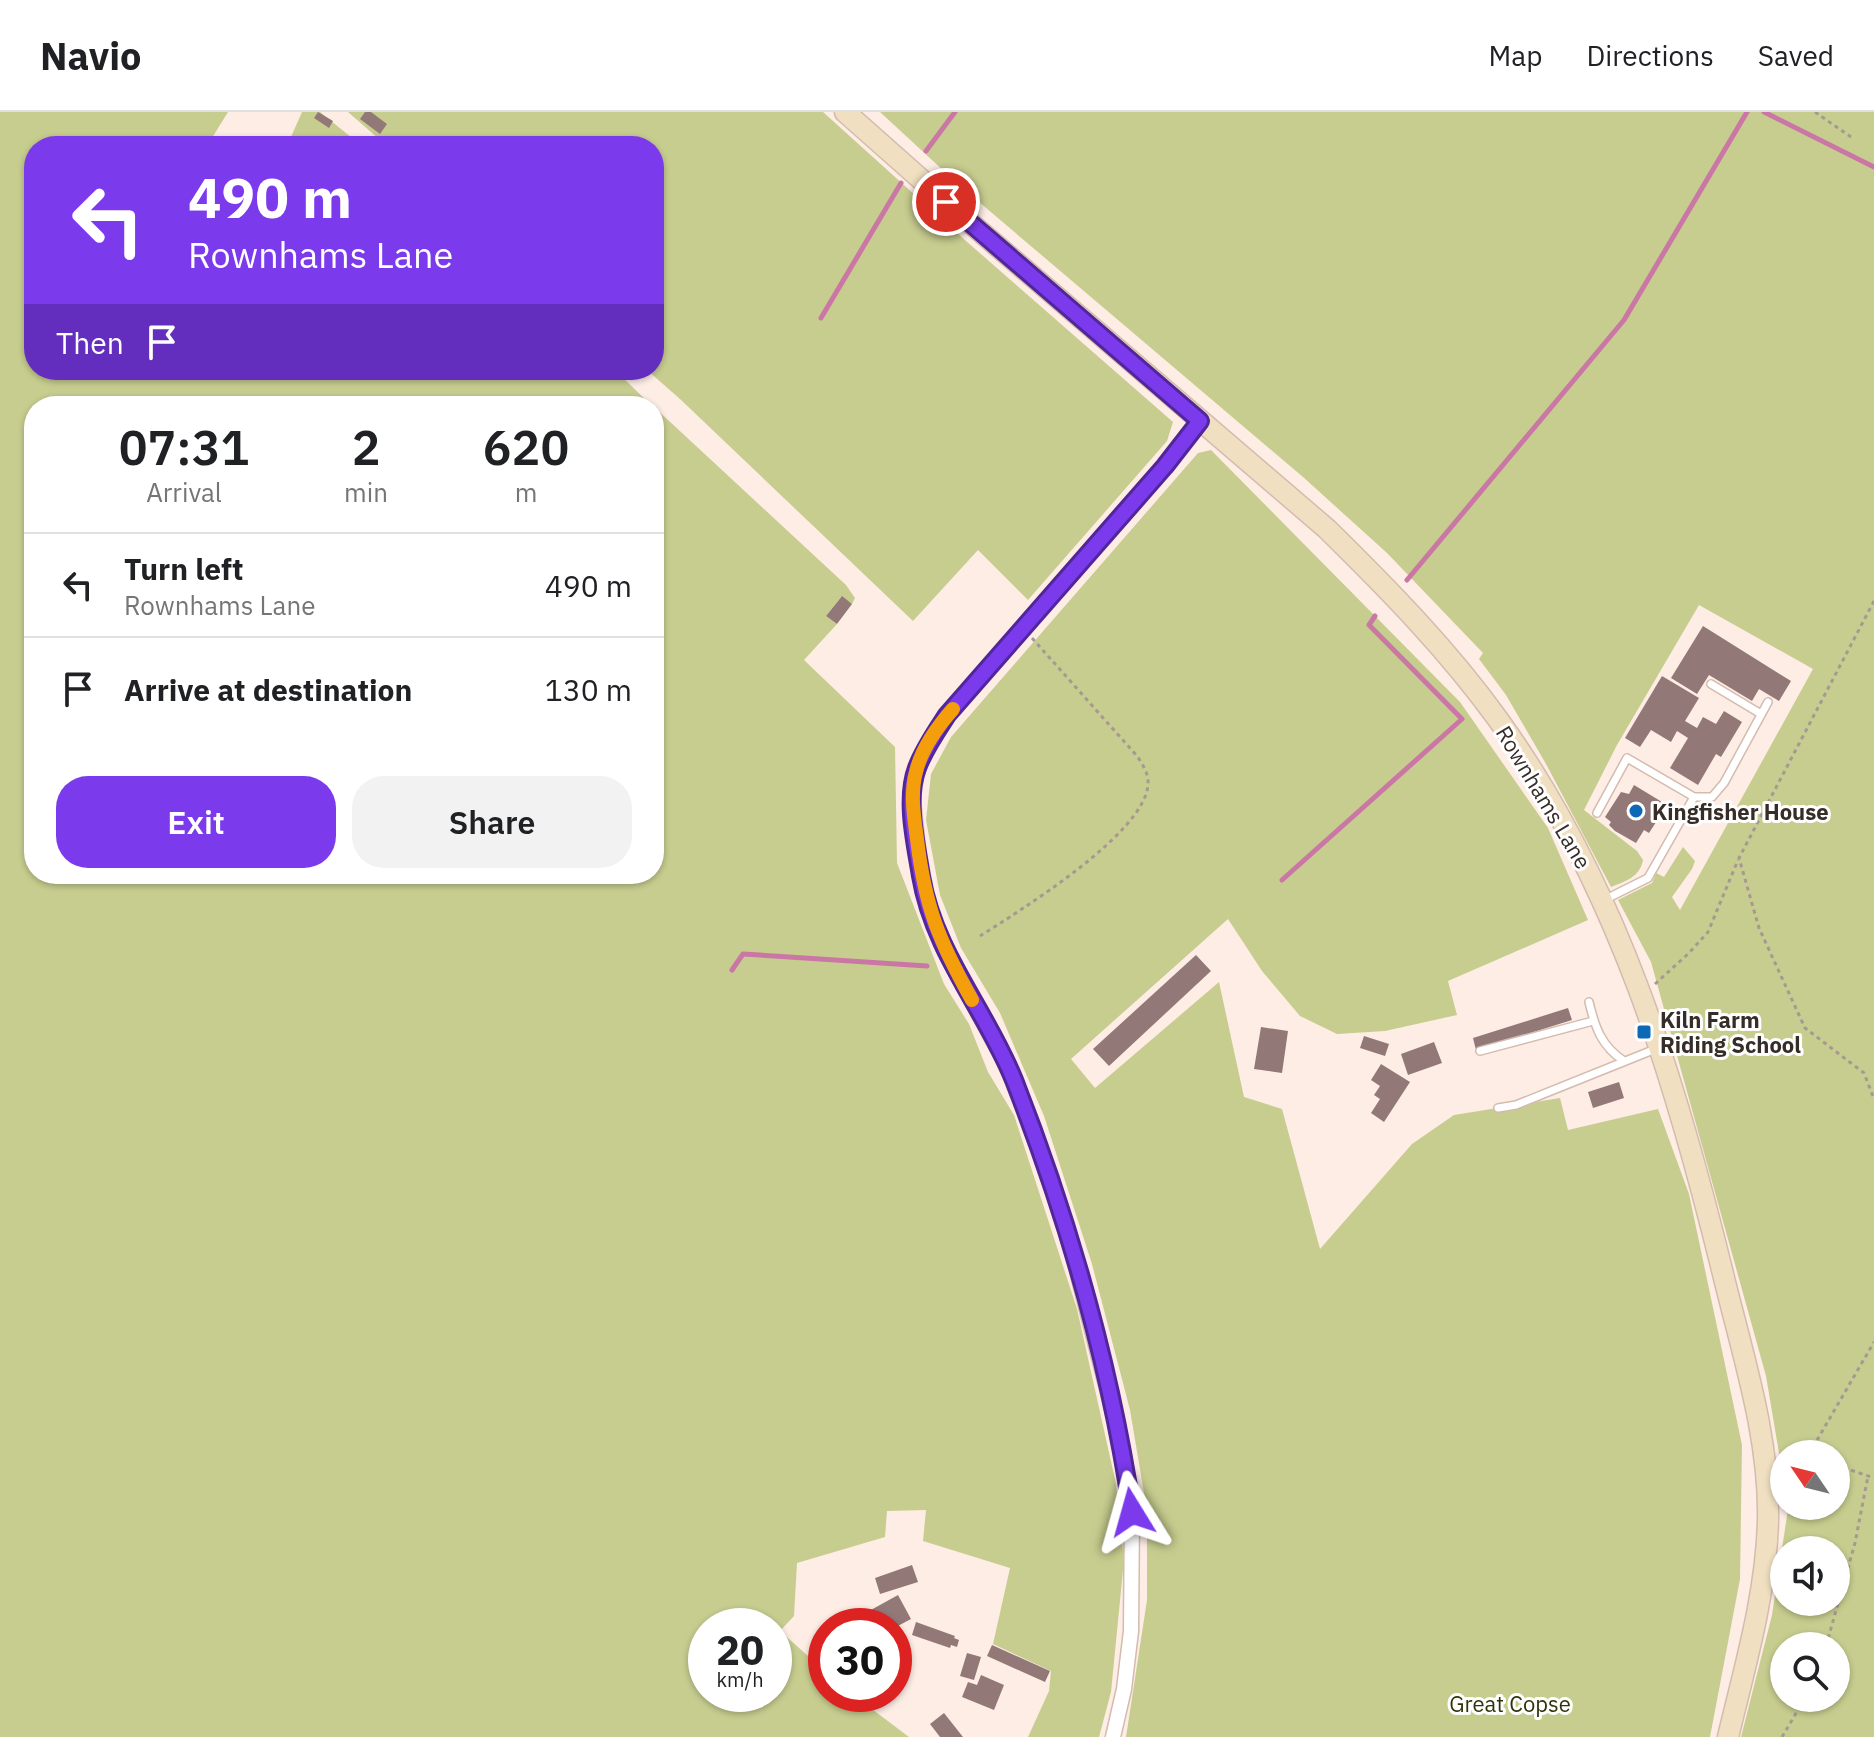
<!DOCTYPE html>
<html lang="en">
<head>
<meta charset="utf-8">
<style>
  body { margin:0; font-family:"IBM Plex Sans",sans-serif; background:#f2f2f2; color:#202124; height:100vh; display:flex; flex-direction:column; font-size:30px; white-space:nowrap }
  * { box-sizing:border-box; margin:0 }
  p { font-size:26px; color:#757577 }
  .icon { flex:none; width:44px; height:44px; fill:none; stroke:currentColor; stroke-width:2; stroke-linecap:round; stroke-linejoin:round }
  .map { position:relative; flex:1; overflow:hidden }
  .panel { position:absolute; left:24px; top:284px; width:640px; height:488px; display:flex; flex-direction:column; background:#fff; border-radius:32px; box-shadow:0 2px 6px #0004 }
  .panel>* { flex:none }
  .hud { position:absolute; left:24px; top:24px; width:640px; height:244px; border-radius:32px; box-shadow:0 2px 6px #0004; background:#7c3aed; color:#fff; overflow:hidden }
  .needle { width:52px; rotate:305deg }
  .tools { position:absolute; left:1770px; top:1328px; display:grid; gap:16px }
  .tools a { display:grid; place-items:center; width:80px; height:80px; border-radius:50%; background:#fff; box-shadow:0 2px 6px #0004; font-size:40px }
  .speed { position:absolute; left:688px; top:1496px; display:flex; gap:16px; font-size:40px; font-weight:700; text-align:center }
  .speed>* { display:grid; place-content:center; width:104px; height:104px; border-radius:50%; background:#fff; box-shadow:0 2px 6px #0004; line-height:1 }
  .speed small { font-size:20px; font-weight:400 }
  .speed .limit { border:12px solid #d22; background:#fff; color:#111 }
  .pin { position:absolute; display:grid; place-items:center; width:68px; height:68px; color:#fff; margin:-34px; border:4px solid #fff; border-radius:50%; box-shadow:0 2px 8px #0007 }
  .me { position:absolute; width:88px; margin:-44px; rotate:352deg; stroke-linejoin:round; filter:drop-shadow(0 0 6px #0008) }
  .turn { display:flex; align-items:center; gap:28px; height:168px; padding:0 32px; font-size:36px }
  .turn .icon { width:104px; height:104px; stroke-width:2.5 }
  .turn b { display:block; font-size:56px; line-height:68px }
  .then { display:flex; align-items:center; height:76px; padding:0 32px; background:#0003; gap:16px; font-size:30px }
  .eta { display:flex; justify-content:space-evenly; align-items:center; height:136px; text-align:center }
  .eta b { font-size:48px; font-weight:600; line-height:56px }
  .primary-button { display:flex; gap:16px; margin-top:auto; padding:16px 32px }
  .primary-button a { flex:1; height:92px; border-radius:32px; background:#7c3aed; color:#fff; font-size:32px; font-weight:600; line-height:92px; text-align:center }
  .primary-button a+a { background:#f2f2f2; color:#202124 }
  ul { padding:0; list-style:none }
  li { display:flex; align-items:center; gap:24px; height:104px; padding:0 32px; border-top:2px solid #e0e0e0 }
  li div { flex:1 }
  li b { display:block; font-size:30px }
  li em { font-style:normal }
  header { display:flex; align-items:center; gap:48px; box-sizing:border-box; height:112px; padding:0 40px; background:#fff; border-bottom:2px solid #e0e0e0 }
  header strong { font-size:38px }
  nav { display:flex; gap:44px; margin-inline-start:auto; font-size:28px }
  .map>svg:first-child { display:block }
</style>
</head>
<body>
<header>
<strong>Navio</strong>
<nav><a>Map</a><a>Directions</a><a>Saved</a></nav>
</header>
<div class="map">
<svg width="1874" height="1625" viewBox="0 0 1874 1625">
  <rect width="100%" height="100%" fill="#fdede5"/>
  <!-- green -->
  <path fill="#c7cd8f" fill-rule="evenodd" d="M0,0H228L207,34H34V258H615L652,294H34V762H654V295L846,473L855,486L852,492L841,485L826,504L837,512L804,548L895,635L897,751L944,872L969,912L988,960L1014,1003L1077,1197L1116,1372L1124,1448L1111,1580L1099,1625H1028L1049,1579L1051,1559L993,1532L1010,1456L923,1429L926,1398L887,1399L885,1425L797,1451L794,1504L780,1519L826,1560V1582H852L909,1625H0ZM706,1514H774V1582H706Z
    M302,0H320L362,34H287Z
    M348,0H823L966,129L1173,310L1167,329L1028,488L978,438L913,509L680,287L647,258H654V34H387Z
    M880,0H1874V1625H1741L1772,1503L1788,1397L1789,1394H1836V1342H1784V1346L1780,1347L1766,1264L1651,850L1618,788L1652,771L1656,761L1664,765L1683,735L1695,749L1692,757L1672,785L1680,798L1813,557L1699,493L1617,633L1584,698L1637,739L1643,748C1640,765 1626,769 1611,775L1546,652L1506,583L1479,547L1483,541L1387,441L1303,365L959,73ZM1784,1438H1836V1490H1784ZM1784,1534H1836V1586H1784Z
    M1211,338L1460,590L1548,716L1588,808L1448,869L1457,903L1385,919L1337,922L1300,904L1262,859L1228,807L1071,947L1095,976L1219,870L1244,985L1282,997L1320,1137L1412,1032L1454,1003L1560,986L1568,1018L1658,997L1689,1082L1742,1333L1740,1467L1710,1625H1126L1147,1488V1399L1130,1298L1092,1152L1044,1004L1000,901L961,836L940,783L926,708L931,662L951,625L1198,341Z"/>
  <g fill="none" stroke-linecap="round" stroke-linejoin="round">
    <!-- stream -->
    <path stroke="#cb77a6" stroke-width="5" d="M1764,0L1874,55
      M926,39L955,0
      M821,206L901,71
      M1407,468L1624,208L1747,0
      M1282,768L1462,607L1369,513L1375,504
      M732,858L743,842L927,854"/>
  </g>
  <!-- building -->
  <path fill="#937878" d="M318,0L333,9L329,16L314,6Z
    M365,0H371L387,12L380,22L360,7Z
    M842,484L852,492L837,512L826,504Z
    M1703,514L1791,569L1779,589L1759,577L1752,589L1709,563L1697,582L1671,566Z
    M1662,564L1699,586L1685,609L1697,616L1703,605L1716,612L1724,599L1742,610L1721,645L1716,642L1698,673L1670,656L1688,626L1677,619L1671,630L1651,618L1640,635L1625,626Z
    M1634,673L1667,693L1649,721L1644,718L1636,731L1615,719L1609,713L1611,710L1605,705L1621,680L1629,682Z
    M1196,843L1211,859L1109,954L1093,937Z
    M1568,896L1572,908L1476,938L1473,926Z
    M1261,915L1288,919L1282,961L1254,957Z
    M1364,924L1389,932L1385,944L1360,936Z
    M1434,930L1442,951L1408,963L1401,942Z
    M1381,952L1410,970L1384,1010L1371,1001L1380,987L1374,983L1380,974L1371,968Z
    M1619,970L1624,986L1593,996L1588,980Z
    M912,1453L918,1470L880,1482L875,1466Z
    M898,1483L911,1507L894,1516V1514H842Z
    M916,1510L955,1524L954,1526L959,1528L957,1535L951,1533L950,1536L912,1523Z
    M992,1533L1050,1559L1045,1570L987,1544Z
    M967,1541L981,1545L974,1568L960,1564Z
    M981,1563L1004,1573L994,1598L962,1585L968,1570L977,1573Z
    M944,1601L963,1625H940L930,1612Z"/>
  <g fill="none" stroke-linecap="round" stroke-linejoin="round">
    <defs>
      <path id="lane" d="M1711,572L1761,602
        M1597,701L1627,646L1694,685
        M1604,788L1648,766L1694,685H1712L1724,671L1768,590
        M1589,890C1595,915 1601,934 1624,949
        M1480,939L1593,909
        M1498,996L1516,993L1658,936"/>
      <path id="street" d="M1113,1625L1124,1577L1131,1519L1132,1400L1122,1336L1072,1139L1048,1064L1013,965L945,840L931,804L921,766L912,681L916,658L928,632L947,603L1165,354L1200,309"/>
      <path id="secondary" d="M845,0L968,109L1327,417C1388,477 1447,537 1497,606C1617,771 1676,969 1724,1166C1743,1244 1770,1327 1768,1409C1766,1483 1745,1554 1728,1625"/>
    </defs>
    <!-- lane casing -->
    <use href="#lane" stroke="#d4bbae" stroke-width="10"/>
    <!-- street casing -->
    <use href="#street" stroke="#d4bbae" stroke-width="17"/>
    <!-- secondary casing -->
    <use href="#secondary" stroke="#d4bbae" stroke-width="23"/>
    <!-- path -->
    <path stroke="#a69992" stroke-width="3" stroke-dasharray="4 4" stroke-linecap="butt" d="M1815,0L1851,25
      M1874,489L1739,746L1759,816L1805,916L1864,961L1874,987
      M980,824C1021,798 1144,722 1148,673C1149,662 1143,653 1137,644L1032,526
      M1655,872L1689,841L1708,820L1738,748
      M1809,1342L1874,1230
      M1836,1353L1874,1366
      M1826,1534L1855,1431L1868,1364
      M1782,1625L1805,1586"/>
    <!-- lane -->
    <use href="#lane" stroke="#fff" stroke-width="7"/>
    <!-- street -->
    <use href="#street" stroke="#fff" stroke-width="14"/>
    <!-- secondary -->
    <use href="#secondary" stroke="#f0e0c1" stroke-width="20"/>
  </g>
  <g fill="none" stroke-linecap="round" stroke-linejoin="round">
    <defs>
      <path id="route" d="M946,90L1200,309L1165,354L947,603C936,620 924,637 917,656C905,688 916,732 921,764C934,841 986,898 1014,968C1068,1106 1110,1253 1132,1400"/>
    </defs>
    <!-- route casing -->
    <use href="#route" stroke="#51269a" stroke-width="20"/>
    <!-- route -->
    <use href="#route" stroke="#7c3aed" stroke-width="14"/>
    <!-- slow -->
    <path stroke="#f59e0b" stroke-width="14" d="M953,597C938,614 921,638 916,660C910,682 914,705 917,727C925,795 939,829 972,888"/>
  </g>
  <!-- markers -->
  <g fill="#0d69b6" stroke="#fefefe" stroke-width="3">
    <circle cx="1636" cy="699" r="8"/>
    <rect x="1636" y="912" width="16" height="16" rx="4"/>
  </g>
  <g text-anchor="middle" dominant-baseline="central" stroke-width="6" stroke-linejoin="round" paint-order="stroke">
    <!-- street labels -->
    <g font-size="22" fill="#372d28" stroke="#fefefe">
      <text transform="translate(1544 685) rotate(59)">Rownhams Lane</text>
    </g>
    <!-- poi labels -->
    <g font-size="22" font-weight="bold" fill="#372d28" stroke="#fefefe" text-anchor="start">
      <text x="1652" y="699">Kingfisher House</text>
      <text x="1660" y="907">Kiln Farm<tspan x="1660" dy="25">Riding School</tspan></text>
    </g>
    <!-- park labels -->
    <g font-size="22" fill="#313309" stroke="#fefefe">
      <text x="1510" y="1591">Great Copse</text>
    </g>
  </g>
</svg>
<div class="tools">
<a><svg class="needle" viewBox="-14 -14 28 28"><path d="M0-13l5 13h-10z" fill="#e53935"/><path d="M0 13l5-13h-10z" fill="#757577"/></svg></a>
<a><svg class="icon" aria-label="sound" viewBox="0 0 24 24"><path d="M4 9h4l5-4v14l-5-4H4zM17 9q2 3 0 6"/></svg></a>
<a><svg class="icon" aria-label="search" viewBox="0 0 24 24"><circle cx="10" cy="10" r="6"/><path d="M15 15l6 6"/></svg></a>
</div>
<div class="speed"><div>20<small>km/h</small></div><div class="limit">30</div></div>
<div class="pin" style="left:946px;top:90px;background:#d93025"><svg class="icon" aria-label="arrive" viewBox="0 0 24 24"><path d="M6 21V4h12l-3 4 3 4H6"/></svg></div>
<svg class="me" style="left:1132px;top:1400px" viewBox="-20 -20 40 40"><path d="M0-17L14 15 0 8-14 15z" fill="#7c3aed" stroke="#fff" stroke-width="4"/></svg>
<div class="hud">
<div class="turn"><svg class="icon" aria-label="left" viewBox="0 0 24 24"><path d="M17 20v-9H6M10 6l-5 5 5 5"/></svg><div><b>490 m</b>Rownhams Lane</div></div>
<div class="then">Then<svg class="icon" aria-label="arrive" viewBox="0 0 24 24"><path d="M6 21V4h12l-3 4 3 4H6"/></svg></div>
</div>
<section class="panel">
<div class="eta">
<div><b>07:31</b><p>Arrival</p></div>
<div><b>2</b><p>min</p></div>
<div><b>620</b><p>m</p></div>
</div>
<ul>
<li><svg class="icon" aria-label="left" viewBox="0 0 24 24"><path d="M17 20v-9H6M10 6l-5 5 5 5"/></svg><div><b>Turn left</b><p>Rownhams Lane</p></div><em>490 m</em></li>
<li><svg class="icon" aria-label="arrive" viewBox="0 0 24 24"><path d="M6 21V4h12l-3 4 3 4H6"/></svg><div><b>Arrive at destination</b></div><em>130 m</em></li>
</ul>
<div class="primary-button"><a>Exit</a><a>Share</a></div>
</section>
</div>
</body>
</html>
